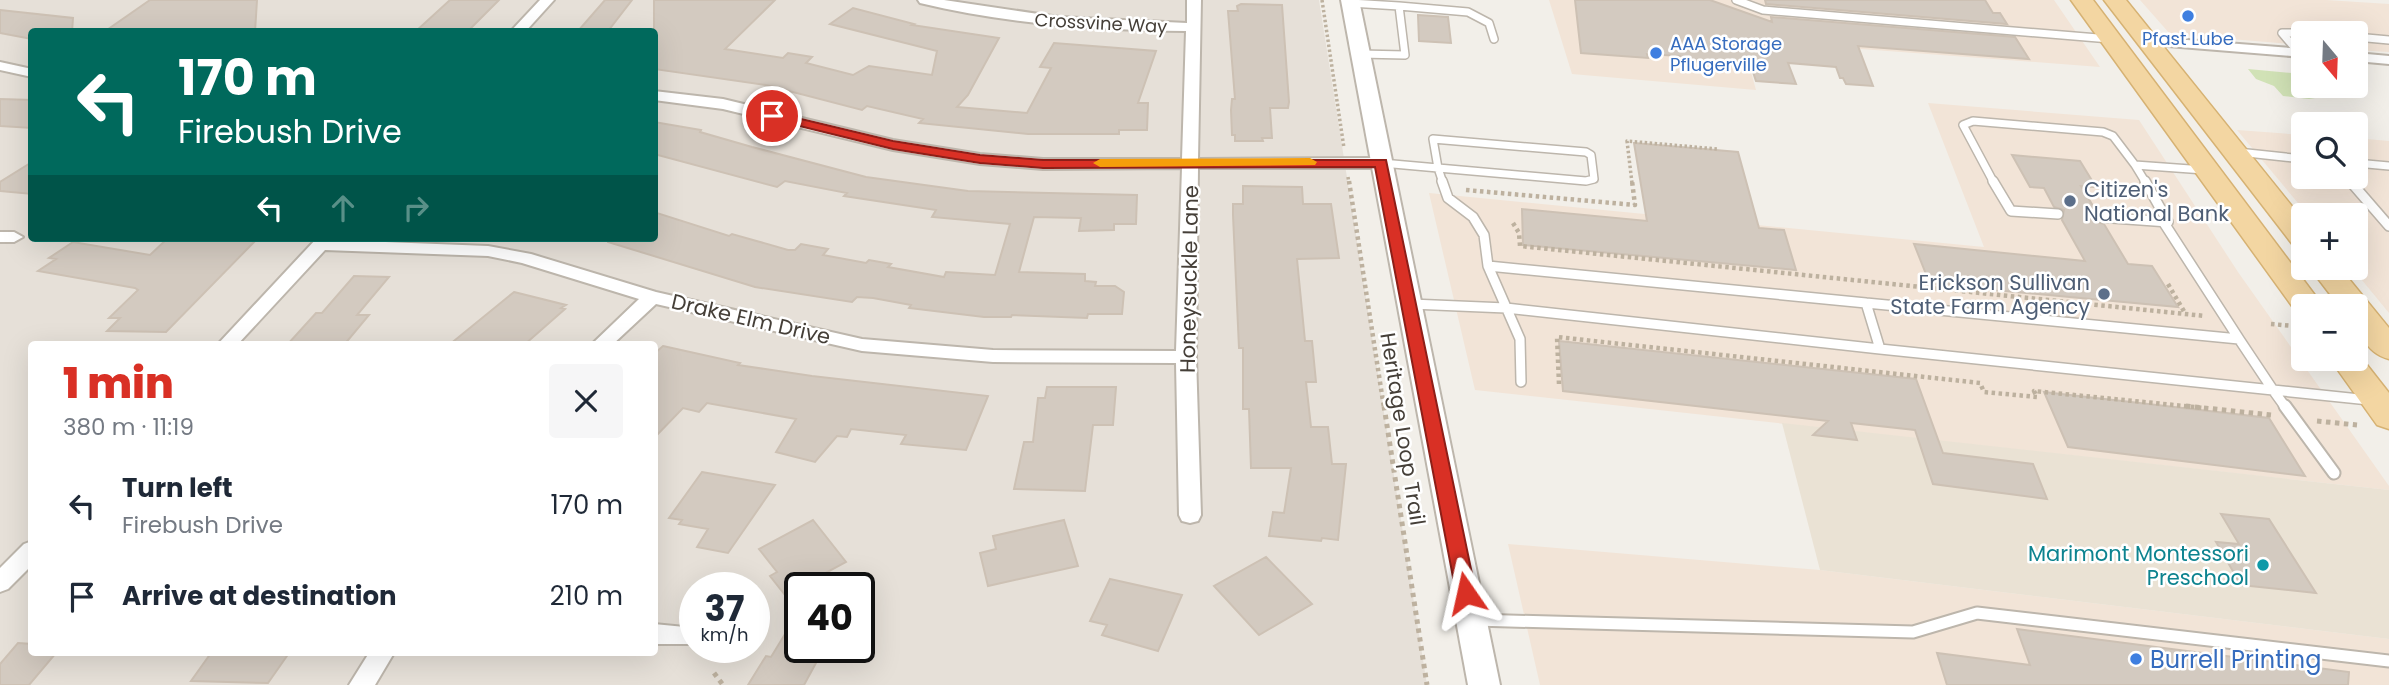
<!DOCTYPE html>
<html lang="en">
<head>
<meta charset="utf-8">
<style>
  body { margin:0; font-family:Poppins,sans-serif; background:#f6f6f7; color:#1f2937; height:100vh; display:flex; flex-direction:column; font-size:26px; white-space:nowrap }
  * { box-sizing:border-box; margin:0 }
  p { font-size:23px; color:#747a83 }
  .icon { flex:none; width:38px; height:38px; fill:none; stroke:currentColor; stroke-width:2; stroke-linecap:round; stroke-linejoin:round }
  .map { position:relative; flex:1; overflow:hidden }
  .sheet { position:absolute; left:28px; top:341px; width:630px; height:315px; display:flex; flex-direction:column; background:#fff; border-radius:7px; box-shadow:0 7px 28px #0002 }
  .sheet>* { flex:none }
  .guide { position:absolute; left:28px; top:28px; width:630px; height:214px; border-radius:7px; box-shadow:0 7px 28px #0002; background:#00695c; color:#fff; overflow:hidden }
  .needle { width:46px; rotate:161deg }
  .buttons { position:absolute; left:2291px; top:21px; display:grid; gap:14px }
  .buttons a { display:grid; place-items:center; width:77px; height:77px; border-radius:7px; background:#fff; box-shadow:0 7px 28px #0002; font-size:35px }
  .speed { position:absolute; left:679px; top:572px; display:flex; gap:14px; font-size:35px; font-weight:700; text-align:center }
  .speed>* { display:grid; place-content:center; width:91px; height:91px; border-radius:50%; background:#fff; box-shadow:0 7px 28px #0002; line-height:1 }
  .speed small { font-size:18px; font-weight:400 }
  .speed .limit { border:4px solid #111; border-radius:10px; background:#fff; color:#111 }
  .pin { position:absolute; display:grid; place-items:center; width:60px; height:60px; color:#fff; margin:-30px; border:4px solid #fff; border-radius:50%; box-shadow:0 2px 7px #0007 }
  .me { position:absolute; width:77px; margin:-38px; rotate:349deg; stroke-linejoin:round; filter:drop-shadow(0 0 5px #0008) }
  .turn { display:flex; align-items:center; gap:24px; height:147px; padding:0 35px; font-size:32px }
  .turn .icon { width:91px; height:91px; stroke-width:2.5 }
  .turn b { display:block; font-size:49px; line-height:60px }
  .lanes { display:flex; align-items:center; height:66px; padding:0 35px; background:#0003; justify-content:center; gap:35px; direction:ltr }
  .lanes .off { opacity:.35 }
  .round { display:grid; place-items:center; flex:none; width:74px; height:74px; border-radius:7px; background:#f6f6f7 }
  .overview { display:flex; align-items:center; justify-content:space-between; height:119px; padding:0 35px }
  h1 { font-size:42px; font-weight:800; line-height:52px; color:#d93025 }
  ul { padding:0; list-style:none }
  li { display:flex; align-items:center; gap:21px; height:91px; padding:0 35px }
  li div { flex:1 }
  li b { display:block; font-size:26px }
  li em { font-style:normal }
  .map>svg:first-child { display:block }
</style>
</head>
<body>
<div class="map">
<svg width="2389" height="685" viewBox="0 0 2389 685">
  <rect width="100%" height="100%" fill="#f2efe9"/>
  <!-- residential -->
  <path fill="#e6e0d8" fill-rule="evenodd" d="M0,0H1319L1427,685H0ZM32,32H654V238H32ZM32,345H654V653H32ZM695,588H754V648H695ZM800,588H859V648H800Z"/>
  <!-- commercial -->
  <path fill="#f2e4d7" d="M1549,0H2054L2100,67L1742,40L1756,90L1572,74Z
    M2140,0H2326L2389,4V52L2356,50V33H2303V45L2170,34Z
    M1928,103L2139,120L2238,272L2389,486V490L1475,390L1429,193L1984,247Z
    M2237,130L2303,135V177H2356V138L2389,141V313L2352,268H2356V215H2308Z
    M1508,544L1820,570L2389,639V685H1540Z"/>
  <!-- education -->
  <path fill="#eae2d4" d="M1782,423L2389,490V639L1820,570Z"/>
  <!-- green -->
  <path fill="#d1e2b6" d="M2248,69L2303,74V86L2331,89L2333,95L2309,99L2283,96L2274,86L2256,79Z"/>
  <!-- building -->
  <path fill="#d3cac0" stroke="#cdc1b4" stroke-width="2" d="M150,0H257L255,32H104Z
    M450,0H499L467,32H415Z
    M605,0H632L608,31H578Z
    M654,0H775L725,49L783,58L788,53L812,57L806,63L853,75L869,66L932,75L937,51L830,24L853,8L914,24L912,25L999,38L968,95L957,107L1027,113L1051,68L1040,67L1054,43L1156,51L1138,103H1148L1147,130H1119V134H1028L919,123L923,119L867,106L862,110L766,85L654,69Z
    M1575,0H1710L1772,22L1771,17L2015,37L2029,59L1858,46L1873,86L1846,84L1843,78H1840L1836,67L1788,63L1796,84L1756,81L1751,66L1689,61L1680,56L1647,54L1648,58L1581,53Z
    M1765,0H1985L1993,13H2000L2007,24L1766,4Z
    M1241,4L1282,5L1289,102L1288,108H1270L1272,138H1262L1263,141H1235V135H1232L1231,110L1232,99H1235L1228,11H1238L1237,6Z
    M0,10L73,18L72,32H32V39L0,33Z
    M1418,15L1448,17L1451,43L1419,41Z
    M0,99L32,100V128L0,126Z
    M654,122L701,130L700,132L752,147L866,177L968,191L1137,195L1136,224H1114V230L1079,231L1081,218L1034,217L1019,272L1085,274V281L1096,282L1095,286H1115L1124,292L1122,314H1088L1087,318L1012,315L1011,317H984L909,308L911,305L873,298L857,297L852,302L755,287L608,242V238H654V212L729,236L732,234L788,250H795L801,244L828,249L823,255L866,263L869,260L891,264L888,267L944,277L946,272L995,275L1010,224L932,217L936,210L844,196L847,193L785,181L777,187L654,154Z
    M1634,143L1738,152L1759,228L1784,230L1796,270L1523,245L1522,209L1647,221Z
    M2012,155L2080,161L2096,187L2081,186L2096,211L2092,216L2093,221L2104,224L2128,264L2152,266L2178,307L1930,284L1914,244L2085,261L2062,220L2064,210L2054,207L2044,188L2030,187Z
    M32,162V194L0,191V182Z
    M1243,186L1302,187L1303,204H1331L1339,258L1297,259L1305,341H1312L1316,382H1306L1311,427H1328L1332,464H1346L1338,540L1322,538L1321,541L1269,536L1273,512L1284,513L1291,468H1251L1249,409H1243V348H1239L1233,215V204H1243Z
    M168,238H258L166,332L107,331L120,318H109L138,290L135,288L38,271L56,259L49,258L73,242L150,255Z
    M354,276L389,277L357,315H369L344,345H287L316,313H322Z
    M514,292L566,305L561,308L565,309L524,345H449Z
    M1559,341L1916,379L1943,453L2033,464L2047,499L1933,484L1915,430L1851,423L1857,440L1813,435L1828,421L1563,391Z
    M663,346L740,363L738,365L812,376L988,396L966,450L901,444L906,435L851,429L847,437L837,436L815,462L776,452L796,419L707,403L699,412L683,408L654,438V354Z
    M1047,387H1116L1113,425H1093L1085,491L1014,489L1024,442H1033L1038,398H1045Z
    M2044,392L2269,418L2305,476L2068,447Z
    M702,472L775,485L728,553L697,547L708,529L679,524L682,520L669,518Z
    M2221,514L2269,519L2316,593L2241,585L2216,542L2239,544Z
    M813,520L846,562L785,595L770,576L777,572L759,549Z
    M1064,520L1078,566L988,586L980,553L996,549L993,536Z
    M1266,557L1312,604L1259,635L1214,586Z
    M1110,579L1182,595L1158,651L1102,635L1107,625L1090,621Z
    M2017,629L2349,672L2348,685H1947L1937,653L2030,665Z
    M785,634L800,637V648H814L813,650L822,652L804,685H748L766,656L771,657Z
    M18,643L32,644V653H56L29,685H0V664Z
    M211,653H289L268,683L191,681Z"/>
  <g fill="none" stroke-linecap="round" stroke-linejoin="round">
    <defs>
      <path id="service-far2" d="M1736,0L1763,10L2110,39
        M1350,3L1399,6L1405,55L1360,54
        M1399,6L1468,12L1489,23L1494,39
        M2356,37L2389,40
        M2299,53L2282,33H2310
        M1433,139L1586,152L1591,155L1594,179L1586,181L1438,168Z
        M2238,152L2303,159
        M1382,163L1438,168
        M2356,163L2389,166
        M2135,165L2146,183
        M1438,168L1443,183
        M2346,177L2351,183
        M1994,183L1963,125L1973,121L2103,132L2113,136L2135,165L2204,170"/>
      <path id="service-far1" d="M1442,181L1448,198L1473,217L1484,235L1488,266L1520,339L1521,382
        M1993,181L2011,211L2058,214
        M2350,181L2389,226
        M2099,217L2168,222L2145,181
        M2164,223L2239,339
        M1488,266L1866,303
        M1866,303L2239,339L2273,390L1880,349Z
        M1411,304L1506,308L1880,349
        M2273,390L2369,400
        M2273,390L2286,408"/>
      <path id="service" d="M2285,406L2334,473
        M1475,620L1913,632L1977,613L2389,661"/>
      <path id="minor" d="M540,0H554L525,32H510Z
        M918,0H944L1059,17L1187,23V0H1201L1198,159L1381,158L1389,163L1381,168H1198L1196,357L1201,515L1198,521L1190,523L1182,521L1179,515L1176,363L993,362L862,351L656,304L612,345H591L639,299L522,263L488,256L325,250L237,345H217L317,238H336L334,240L488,246L531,254L656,292L862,339L993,350L1176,351L1182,168L1043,169L980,164L893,150L723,109L654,100V91L723,99L893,140L980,154L1043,159H1182L1186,31C1097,30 1007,24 920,3Z
        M2148,37L2303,49V57L2143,44V38Z
        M2356,53L2389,56V64L2356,61Z
        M0,62L32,69V77L0,70Z
        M0,232H14L23,237L14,242H0Z
        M32,541V565L8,589L0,592V568L24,544Z
        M654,624L695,628V644H654Z
        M369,653H394L375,685H349Z"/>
      <path id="tertiary" d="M1341,0H1359L1500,685H1468Z"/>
      <path id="primary" d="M2071,0H2093L2323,306H2303V314L2297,313Z
        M2104,0H2126L2303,220V248L2293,245Z
        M2310,268H2340L2389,328V359C2365,353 2356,329 2356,306H2339Z
        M2356,351L2389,393V429L2377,425L2330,359H2356Z"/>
    </defs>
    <!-- service-far2 casing -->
    <use href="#service-far2" stroke="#bdb6ac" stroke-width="10"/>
    <!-- service-far1 casing -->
    <use href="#service-far1" stroke="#bdb6ac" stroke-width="12"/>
    <!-- service casing -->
    <use href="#service" stroke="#bdb6ac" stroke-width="15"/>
    <!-- minor casing -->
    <use href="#minor" stroke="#bdb6ac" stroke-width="4"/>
    <!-- tertiary casing -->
    <use href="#tertiary" stroke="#bdb6ac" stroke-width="4"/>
    <!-- primary casing -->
    <use href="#primary" stroke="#d6b273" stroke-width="3"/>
    <!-- path-far2 -->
    <path stroke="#bdb19f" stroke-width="3.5" stroke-dasharray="2.5 2.5" stroke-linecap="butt" d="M1322,0L1344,148
      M1348,177L1349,183
      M1632,183L1627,141L1717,149"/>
    <!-- path-far1 -->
    <path stroke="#bdb19f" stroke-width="4.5" stroke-dasharray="3.5 3.5" stroke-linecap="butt" d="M1349,181L1384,408
      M1466,190L1635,205L1632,181
      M1513,223L1519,233L1520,246L2205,316
      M2168,284L2185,313
      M2271,324L2293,326
      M1559,384L1557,337L1980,383L1984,392L2037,397L2034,391L2204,408"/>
    <!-- path -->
    <path stroke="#bdb19f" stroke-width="5" stroke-dasharray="4.5 4.5" stroke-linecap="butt" d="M1384,406L1427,685
      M2186,406L2271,415
      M2317,421L2357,425
      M714,673L723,685"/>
    <!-- service-far2 -->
    <use href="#service-far2" stroke="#fff" stroke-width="7"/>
    <!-- service-far1 -->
    <use href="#service-far1" stroke="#fff" stroke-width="9"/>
    <!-- service -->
    <use href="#service" stroke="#fff" stroke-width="11"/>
    <!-- minor -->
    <use href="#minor" fill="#fff" fill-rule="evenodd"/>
    <!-- tertiary -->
    <use href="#tertiary" fill="#fff" fill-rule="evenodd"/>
    <!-- primary -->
    <use href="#primary" fill="#f3d6a2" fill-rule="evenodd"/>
  </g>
  <!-- route -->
  <path fill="#d93025" stroke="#8d1f18" stroke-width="2" d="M772,112L893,141L980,155L1043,160H1386L1476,593L1473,599L1466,601L1459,599L1456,593L1375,167L1043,168L980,163L893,149L767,118V113Z"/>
  <!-- slow -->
  <path fill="#f59e0b" d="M1310,158L1317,162L1315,165L1100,167L1093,163L1100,159Z"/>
  <!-- markers -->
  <g fill="#3f7fe0" stroke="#fff" stroke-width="2.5">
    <circle cx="2188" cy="16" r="7"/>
    <circle cx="1656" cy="53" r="7"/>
    <circle cx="2136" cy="659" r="7"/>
  </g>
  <g fill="#5c6f8a" stroke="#fff" stroke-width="2.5">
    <circle cx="2070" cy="201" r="7"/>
    <circle cx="2104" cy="294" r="7"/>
  </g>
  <circle fill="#0f9aa8" stroke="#fff" stroke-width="2.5" cx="2263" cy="565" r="7"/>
  <g text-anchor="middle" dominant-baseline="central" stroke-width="5" stroke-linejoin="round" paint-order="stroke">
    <!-- far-street labels -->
    <g font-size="18" fill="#453f38" stroke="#fff">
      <text transform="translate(1101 23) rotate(3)">Crossvine Way</text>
    </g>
    <!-- far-shop labels -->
    <g font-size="18" fill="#366cbe" stroke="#fff">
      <text x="2188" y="38">Pfast Lube</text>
      <text x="1670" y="43" text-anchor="start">AAA Storage<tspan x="1670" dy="21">Pflugerville</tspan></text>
    </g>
    <!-- service labels -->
    <g font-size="21" fill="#4e5e75" stroke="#fff" text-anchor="start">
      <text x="2084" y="189">Citizen's<tspan x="2084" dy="24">National Bank</tspan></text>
      <text x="2090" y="282" text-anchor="end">Erickson Sullivan<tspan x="2090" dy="24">State Farm Agency</tspan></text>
    </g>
    <!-- street labels -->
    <g font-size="21" fill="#453f38" stroke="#fff">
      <text transform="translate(1189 279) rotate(-89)">Honeysuckle Lane</text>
      <text transform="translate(751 319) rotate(13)">Drake Elm Drive</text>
      <text transform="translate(1403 429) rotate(81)">Heritage Loop Trail</text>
    </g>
    <!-- culture labels -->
    <g font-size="21" fill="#0d838f" stroke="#fff" text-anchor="end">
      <text x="2249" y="553">Marimont Montessori<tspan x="2249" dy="24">Preschool</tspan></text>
    </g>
    <!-- near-shop labels -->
    <g font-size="24" fill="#366cbe" stroke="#fff" text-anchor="start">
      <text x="2150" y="659">Burrell Printing</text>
    </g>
  </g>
</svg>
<div class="buttons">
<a><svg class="needle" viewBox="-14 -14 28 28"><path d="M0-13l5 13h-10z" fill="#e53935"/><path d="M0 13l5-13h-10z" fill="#747a83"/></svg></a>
<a><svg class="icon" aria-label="search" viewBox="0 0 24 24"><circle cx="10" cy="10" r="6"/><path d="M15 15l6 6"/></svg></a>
<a>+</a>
<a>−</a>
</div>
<div class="speed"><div>37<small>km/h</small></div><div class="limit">40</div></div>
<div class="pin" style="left:772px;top:116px;background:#d93025"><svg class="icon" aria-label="arrive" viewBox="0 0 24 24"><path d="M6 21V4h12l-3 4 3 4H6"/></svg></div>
<svg class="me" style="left:1466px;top:593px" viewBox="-20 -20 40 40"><path d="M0-17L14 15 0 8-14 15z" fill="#d93025" stroke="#fff" stroke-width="4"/></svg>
<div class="guide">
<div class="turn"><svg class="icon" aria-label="left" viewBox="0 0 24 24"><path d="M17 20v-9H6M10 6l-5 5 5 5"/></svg><div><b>170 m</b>Firebush Drive</div></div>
<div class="lanes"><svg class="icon" aria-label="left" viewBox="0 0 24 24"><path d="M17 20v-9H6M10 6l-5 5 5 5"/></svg><svg class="icon off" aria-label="ahead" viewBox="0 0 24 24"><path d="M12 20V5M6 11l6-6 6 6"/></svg><svg class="icon off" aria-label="right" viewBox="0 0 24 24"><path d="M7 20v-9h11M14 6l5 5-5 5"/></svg></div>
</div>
<section class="sheet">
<div class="overview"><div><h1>1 min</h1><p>380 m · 11:19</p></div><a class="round"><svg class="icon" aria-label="close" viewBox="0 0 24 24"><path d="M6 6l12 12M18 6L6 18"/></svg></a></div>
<ul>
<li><svg class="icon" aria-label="left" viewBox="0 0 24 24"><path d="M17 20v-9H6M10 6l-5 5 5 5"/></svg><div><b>Turn left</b><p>Firebush Drive</p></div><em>170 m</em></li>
<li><svg class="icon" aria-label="arrive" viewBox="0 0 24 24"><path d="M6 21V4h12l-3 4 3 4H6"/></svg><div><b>Arrive at destination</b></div><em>210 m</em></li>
</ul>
</section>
</div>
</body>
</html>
